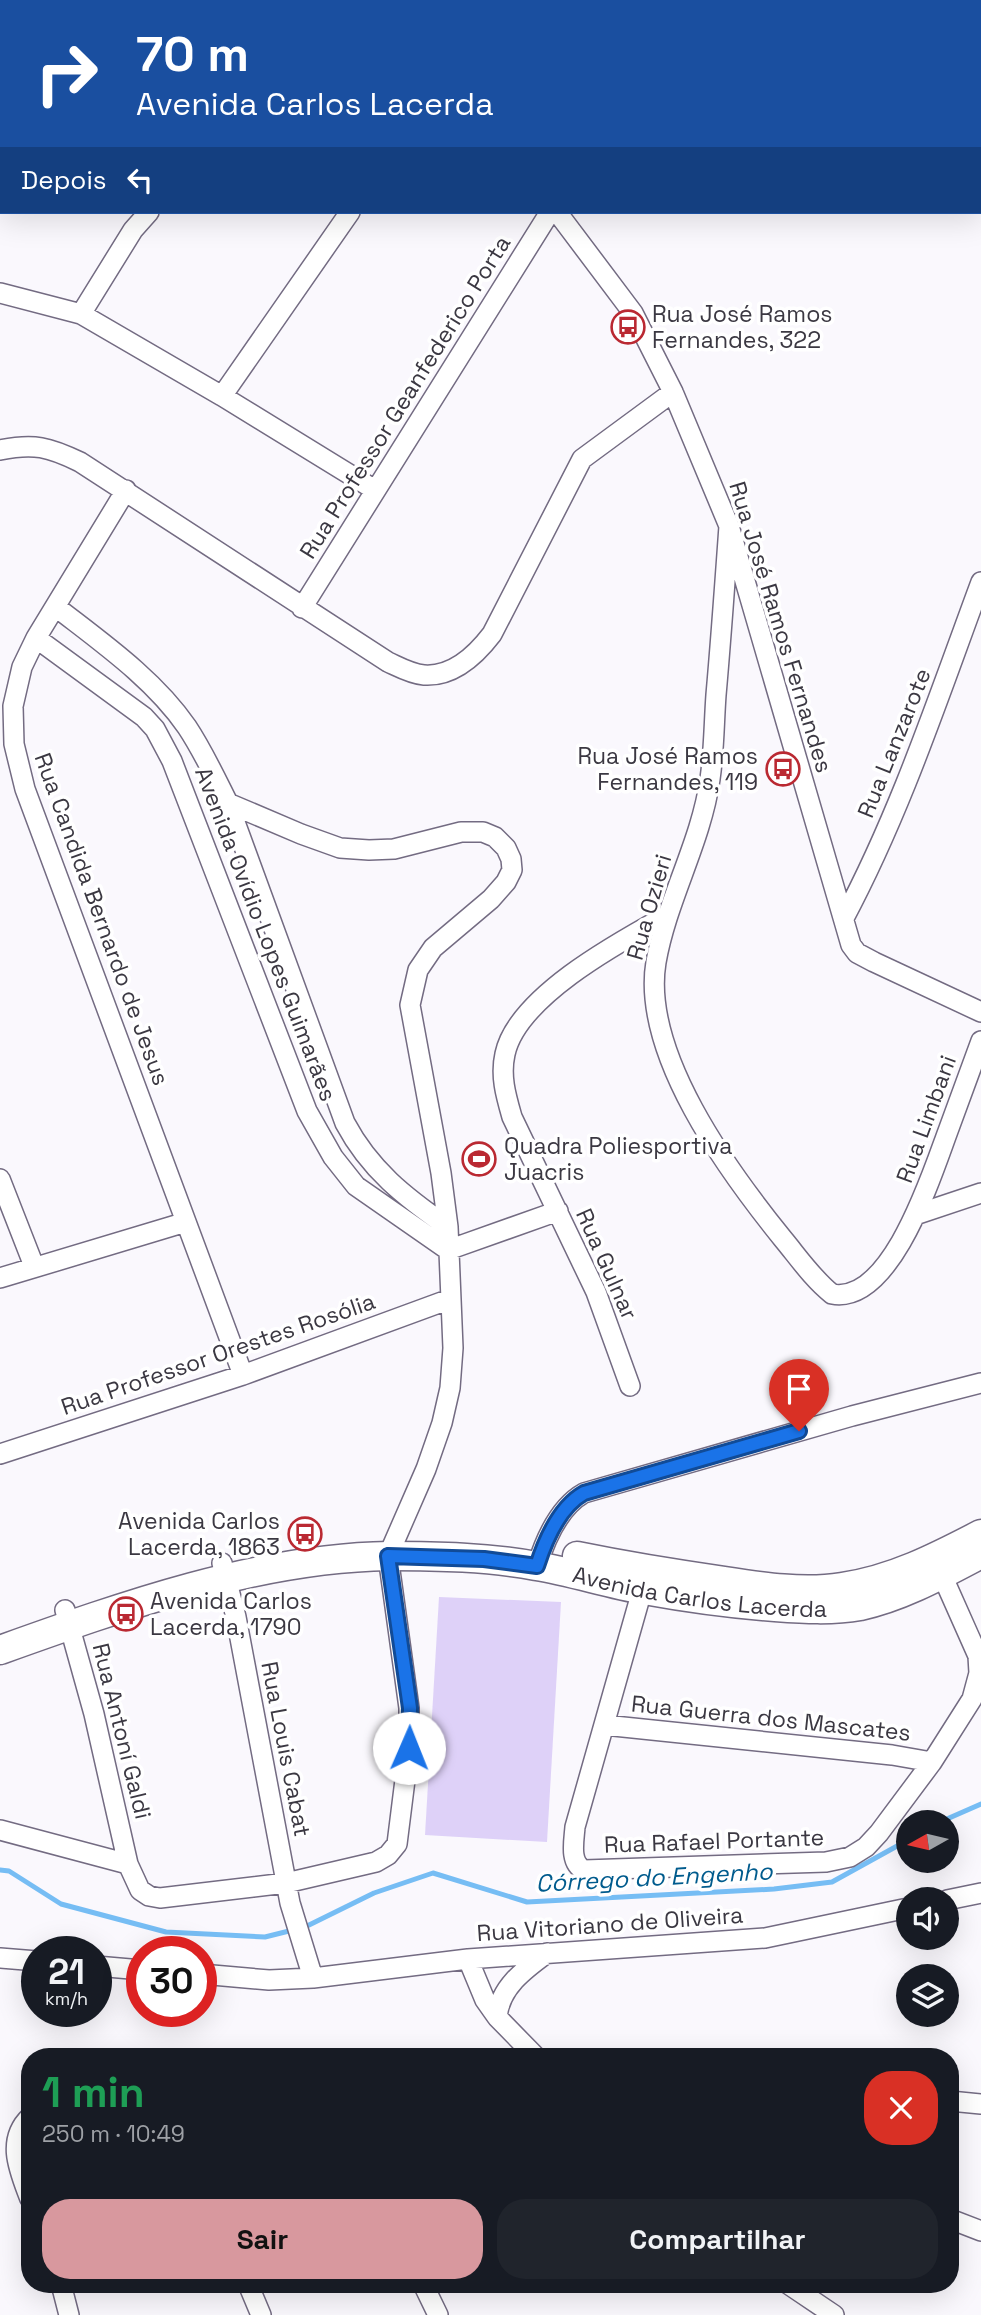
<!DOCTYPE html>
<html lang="pt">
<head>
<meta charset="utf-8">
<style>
  body { margin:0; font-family:"Space Grotesk",sans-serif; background:#20242c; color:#f1f3f6; height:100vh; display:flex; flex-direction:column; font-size:26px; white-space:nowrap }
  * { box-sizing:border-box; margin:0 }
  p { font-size:23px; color:#9ea1a6 }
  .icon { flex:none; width:38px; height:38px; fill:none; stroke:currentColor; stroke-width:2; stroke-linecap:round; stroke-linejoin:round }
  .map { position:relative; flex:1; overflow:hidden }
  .drawer { position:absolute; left:21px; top:2048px; width:938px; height:245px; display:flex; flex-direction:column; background:#171b24; border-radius:28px; box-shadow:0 7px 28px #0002 }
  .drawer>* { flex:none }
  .banner { position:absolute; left:0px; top:0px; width:982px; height:214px; box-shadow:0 7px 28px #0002; background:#1a4fa0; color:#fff; overflow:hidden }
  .needle { width:46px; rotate:262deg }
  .fabs { position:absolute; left:896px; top:1810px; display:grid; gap:14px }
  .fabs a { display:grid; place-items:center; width:63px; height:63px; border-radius:50%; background:#171b24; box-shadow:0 7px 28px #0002; font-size:35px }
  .speed { position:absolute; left:21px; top:1936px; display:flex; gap:14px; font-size:35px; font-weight:700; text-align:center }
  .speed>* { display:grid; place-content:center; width:91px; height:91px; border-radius:50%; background:#171b24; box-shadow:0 7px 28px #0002; line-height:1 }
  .speed small { font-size:18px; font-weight:400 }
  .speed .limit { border:10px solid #d22; background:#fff; color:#111 }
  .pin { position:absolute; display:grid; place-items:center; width:60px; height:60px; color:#fff; margin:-72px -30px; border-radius:50% 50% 50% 0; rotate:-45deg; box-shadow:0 0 7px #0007 }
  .pin .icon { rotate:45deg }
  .me { position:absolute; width:77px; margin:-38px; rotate:1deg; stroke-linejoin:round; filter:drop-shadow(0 0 5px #0008) }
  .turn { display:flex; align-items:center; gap:24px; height:147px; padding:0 21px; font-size:32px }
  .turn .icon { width:91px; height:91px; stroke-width:2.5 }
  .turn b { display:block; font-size:49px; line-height:60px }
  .then { display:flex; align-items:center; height:66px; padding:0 21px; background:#0003; gap:14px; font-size:26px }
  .round { display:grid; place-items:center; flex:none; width:74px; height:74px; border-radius:28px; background:#20242c }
  .head { display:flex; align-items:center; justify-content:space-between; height:119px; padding:0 21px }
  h1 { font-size:42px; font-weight:700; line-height:52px; color:#1e9e55 }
  .action { display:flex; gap:14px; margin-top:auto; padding:14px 21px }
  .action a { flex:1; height:80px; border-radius:28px; background:#d8989e; color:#111; font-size:28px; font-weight:700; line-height:80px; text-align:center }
  .action a+a { background:#20242c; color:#f1f3f6 }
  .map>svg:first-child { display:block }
</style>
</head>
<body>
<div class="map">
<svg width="981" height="2315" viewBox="0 0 981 2315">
  <rect width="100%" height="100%" fill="#faf8fd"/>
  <!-- green -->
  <path fill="#ded1f8" d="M439,1597L561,1602L547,1842L425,1835Z"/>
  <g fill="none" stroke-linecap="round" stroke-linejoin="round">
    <!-- stream -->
    <path stroke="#76bdf4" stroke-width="5" d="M940,1822L981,1804
      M0,1870L9,1871L61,1904L166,1932L265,1937L305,1927L374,1893L433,1873L527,1902L774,1889L832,1882L908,1840"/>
    <defs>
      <path id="street" d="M980,0H981
        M980,24H981
        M0,91H2
        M557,212L633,313L673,392L729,526L851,945L857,953L874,962L981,1012
        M0,293L81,314L222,396L375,490
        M81,314L133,230L149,212
        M222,396L350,212
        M0,450C34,443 49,447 80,462L388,662C399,667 411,674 424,675C453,677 476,655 492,634L582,459L673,392
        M126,490L36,638L22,667L13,706L14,744L25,789L243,1375
        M729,526C725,582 721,639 716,695C714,723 714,752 710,779C701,843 667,899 656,962C641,1053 728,1171 783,1239C798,1257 813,1279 832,1294C891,1305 932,1174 948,1131C959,1101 970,1071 981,1041
        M56,607C101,642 154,679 187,727C203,751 215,777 228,803L345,1123C370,1170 405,1197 448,1227
        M302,608L550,212
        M36,638L144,717L155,729L172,761L307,1111L333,1157L356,1186L448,1250L558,1211
        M844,918C901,811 939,695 981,582
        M0,1179L34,1266
        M918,1214L981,1193
        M0,1278L186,1222
        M630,1386L596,1292L512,1117C506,1096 500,1076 505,1054C517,997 619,942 668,915
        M0,1454L243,1375L450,1299
        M222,1563L236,1617L290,1903L313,1978
        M537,1566C545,1540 559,1507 584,1493L852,1416L981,1383
        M645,1580L575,1827C574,1841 569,1863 584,1870L826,1862L850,1857L866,1847L879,1833L932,1762L972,1699L979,1673L978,1656L938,1566
        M65,1610L94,1714L128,1864L140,1890L149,1896L160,1898L286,1883L376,1862L388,1855L397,1844L409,1748V1708L388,1556L426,1469L442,1423L450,1388L453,1348L448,1227L441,1173L410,1005L418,970L433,948L491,899L506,882L512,870L511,859L506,848L495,837L483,832H461L394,849L369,850L340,848L301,834L228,803
        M604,1725L892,1755L932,1762
        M0,1830L128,1864
        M947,1900L981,1893
        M0,1958L37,1961
        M468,1959L485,2000L497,2017
        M96,1966L142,1970
        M201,1974L269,1980L313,1978L468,1959L765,1938L908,1908
        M535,2056L497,2017C500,1987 525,1969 547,1953
        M950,2101L981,2104
        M30,2117C5,2141 20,2172 30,2199
        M950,2219L981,2231
        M61,2284L69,2315
        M248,2284L261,2315
        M423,2284L438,2315
        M788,2284L834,2315"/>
      <g id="secondary">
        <path d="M577,1556C626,1566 675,1574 725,1581C763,1587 804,1593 842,1587C892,1580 937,1557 981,1534"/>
        <path id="s1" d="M0,1650C123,1606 257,1558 389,1556C438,1556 488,1557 536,1566C573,1572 608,1584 644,1590C688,1598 732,1604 775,1607C803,1609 832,1611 860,1606C902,1597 943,1574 981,1554"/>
      </g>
    </defs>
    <!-- street casing -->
    <use href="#street" stroke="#736b82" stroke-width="22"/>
    <!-- secondary casing -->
    <use href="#secondary" stroke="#736b82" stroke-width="31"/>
    <!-- street -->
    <use href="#street" stroke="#fff" stroke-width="19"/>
    <!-- secondary -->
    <use href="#secondary" stroke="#fff" stroke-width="28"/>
  </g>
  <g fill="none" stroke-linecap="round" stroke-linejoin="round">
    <defs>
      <path id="route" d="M409,1748L410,1708L388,1556L484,1559L537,1566C545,1541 559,1507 584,1493L799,1431"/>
    </defs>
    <!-- route casing -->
    <use href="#route" stroke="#114b97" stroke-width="18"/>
    <!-- route -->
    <use href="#route" stroke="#1a73e8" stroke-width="12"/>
  </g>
  <!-- icons -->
  <defs>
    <symbol id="bus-ring" viewBox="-11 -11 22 22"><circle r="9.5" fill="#fff" stroke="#ba2932" stroke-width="1.5"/><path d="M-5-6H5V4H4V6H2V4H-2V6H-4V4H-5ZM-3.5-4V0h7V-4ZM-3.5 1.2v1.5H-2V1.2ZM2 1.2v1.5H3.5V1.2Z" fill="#ba2932"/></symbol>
    <symbol id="stadium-ring" viewBox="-11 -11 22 22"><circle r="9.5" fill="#fff" stroke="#ba2932" stroke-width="1.5"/><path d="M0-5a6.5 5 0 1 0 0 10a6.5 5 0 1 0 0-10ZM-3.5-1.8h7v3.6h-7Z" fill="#ba2932"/></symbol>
  </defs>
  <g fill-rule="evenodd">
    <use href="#bus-ring" x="609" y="308" width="38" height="38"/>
    <use href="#bus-ring" x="764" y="750" width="38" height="38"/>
    <use href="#stadium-ring" x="460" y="1140" width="38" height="38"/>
    <use href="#bus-ring" x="286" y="1515" width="38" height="38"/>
    <use href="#bus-ring" x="107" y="1595" width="38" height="38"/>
  </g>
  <g text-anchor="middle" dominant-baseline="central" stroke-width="7" stroke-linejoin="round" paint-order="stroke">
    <!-- poi labels -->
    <g font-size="23" fill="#3b3842" stroke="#fff" text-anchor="start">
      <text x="652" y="314">Rua José Ramos<tspan x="652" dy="26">Fernandes, 322</tspan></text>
      <text x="758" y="756" text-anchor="end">Rua José Ramos<tspan x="758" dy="26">Fernandes, 119</tspan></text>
      <text x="504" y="1146">Quadra Poliesportiva<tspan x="504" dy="26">Juacris</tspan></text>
      <text x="280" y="1521" text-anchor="end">Avenida Carlos<tspan x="280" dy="26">Lacerda, 1863</tspan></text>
      <text x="150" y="1601">Avenida Carlos<tspan x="150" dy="26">Lacerda, 1790</tspan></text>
    </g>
    <!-- street labels -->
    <g font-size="23" fill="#3b3842" stroke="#fff">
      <text transform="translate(405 397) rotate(-58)">Rua Professor Geanfederico Porta</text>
      <text transform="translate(781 627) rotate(73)">Rua José Ramos Fernandes</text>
      <text transform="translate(894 743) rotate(-68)">Rua Lanzarote</text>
      <text transform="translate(649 907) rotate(-74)">Rua Ozieri</text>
      <text transform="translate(102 919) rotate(70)">Rua Candida Bernardo de Jesus</text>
      <text transform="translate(266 934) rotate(69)">Avenida Ovídio Lopes Guimarães</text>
      <text transform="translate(926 1119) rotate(-70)">Rua Limbani</text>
      <text transform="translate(607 1264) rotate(66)">Rua Gulnar</text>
      <text transform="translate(218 1354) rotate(-19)">Rua Professor Orestes Rosólia</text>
      <text stroke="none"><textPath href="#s1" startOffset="716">Avenida Carlos Lacerda</textPath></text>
      <text transform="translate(771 1718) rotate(6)">Rua Guerra dos Mascates</text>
      <text transform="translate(122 1731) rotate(76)">Rua Antoní Galdi</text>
      <text transform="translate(286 1749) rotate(79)">Rua Louis Cabat</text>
      <text transform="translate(714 1841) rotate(-2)">Rua Rafael Portante</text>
      <text transform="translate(610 1924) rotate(-4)">Rua Vitoriano de Oliveira</text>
    </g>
    <!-- water labels -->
    <g font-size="24" font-style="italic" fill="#005b8d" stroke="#fff">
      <text transform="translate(654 1877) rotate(-3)">Córrego do Engenho</text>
    </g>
  </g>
</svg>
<div class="fabs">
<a><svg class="needle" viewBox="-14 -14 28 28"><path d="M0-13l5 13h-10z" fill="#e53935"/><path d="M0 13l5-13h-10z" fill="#9ea1a6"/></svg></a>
<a><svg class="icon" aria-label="sound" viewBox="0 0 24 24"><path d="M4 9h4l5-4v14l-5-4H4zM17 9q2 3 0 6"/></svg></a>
<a><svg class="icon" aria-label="layers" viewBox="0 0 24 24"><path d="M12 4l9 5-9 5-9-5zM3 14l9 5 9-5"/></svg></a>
</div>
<div class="speed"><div>21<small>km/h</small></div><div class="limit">30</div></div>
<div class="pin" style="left:799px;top:1431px;background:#d93025"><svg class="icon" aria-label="arrive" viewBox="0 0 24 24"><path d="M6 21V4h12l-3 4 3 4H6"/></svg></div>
<svg class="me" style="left:409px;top:1748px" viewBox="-20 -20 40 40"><circle r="19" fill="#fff"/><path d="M0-13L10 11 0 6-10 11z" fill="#1a73e8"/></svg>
<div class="banner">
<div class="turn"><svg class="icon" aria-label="right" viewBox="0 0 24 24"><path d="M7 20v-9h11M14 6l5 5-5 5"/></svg><div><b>70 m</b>Avenida Carlos Lacerda</div></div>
<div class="then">Depois<svg class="icon" aria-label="left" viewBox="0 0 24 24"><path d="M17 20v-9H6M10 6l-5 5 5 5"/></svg></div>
</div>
<section class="drawer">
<div class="head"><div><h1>1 min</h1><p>250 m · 10:49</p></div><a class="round" style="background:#d93025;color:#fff"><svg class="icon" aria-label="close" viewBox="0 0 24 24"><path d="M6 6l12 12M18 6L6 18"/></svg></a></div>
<div class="action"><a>Sair</a><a>Compartilhar</a></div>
</section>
</div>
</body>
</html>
